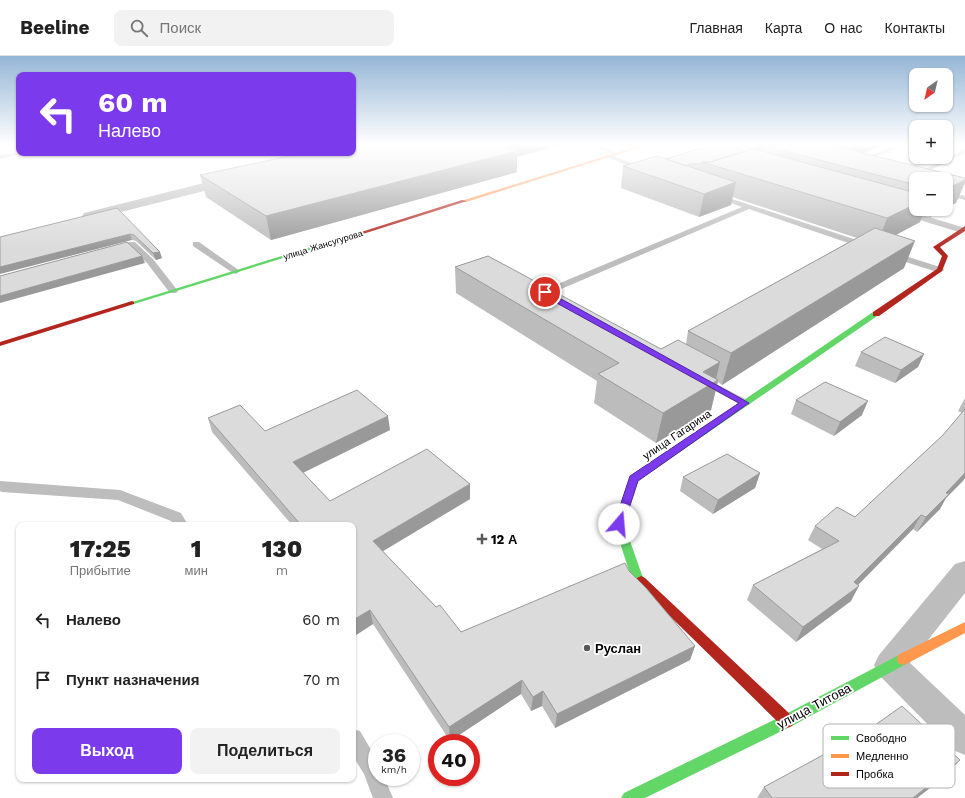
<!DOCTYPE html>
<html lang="ru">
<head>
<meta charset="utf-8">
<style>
  body { margin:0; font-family:"Work Sans",sans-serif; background:#f2f2f2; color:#222; height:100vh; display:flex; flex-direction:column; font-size:15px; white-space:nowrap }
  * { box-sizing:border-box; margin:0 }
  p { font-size:13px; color:#767676 }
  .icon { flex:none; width:22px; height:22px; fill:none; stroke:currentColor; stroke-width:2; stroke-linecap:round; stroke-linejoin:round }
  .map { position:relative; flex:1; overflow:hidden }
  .sheet { position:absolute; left:16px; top:466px; width:340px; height:260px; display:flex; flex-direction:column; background:#fff; border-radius:8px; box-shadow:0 1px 3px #0004 }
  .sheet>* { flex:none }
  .banner { position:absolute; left:16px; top:16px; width:340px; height:84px; border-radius:8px; box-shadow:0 1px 3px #0004; background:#7c3aed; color:#fff; overflow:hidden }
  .needle { width:26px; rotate:214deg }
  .tools { position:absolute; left:909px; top:12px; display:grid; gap:8px }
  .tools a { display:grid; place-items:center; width:44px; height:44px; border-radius:8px; background:#fff; box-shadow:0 1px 3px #0004; font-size:20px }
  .speed { position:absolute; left:368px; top:678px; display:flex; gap:8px; font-size:20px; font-weight:700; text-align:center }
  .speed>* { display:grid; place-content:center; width:52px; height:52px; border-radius:50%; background:#fff; box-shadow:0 1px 3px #0004; line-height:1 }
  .speed small { font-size:10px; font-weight:400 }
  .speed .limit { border:6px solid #d22; background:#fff; color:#111 }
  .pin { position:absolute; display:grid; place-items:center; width:34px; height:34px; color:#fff; margin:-17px; border:2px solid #fff; border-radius:50%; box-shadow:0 1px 4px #0007 }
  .me { position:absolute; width:44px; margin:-22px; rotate:18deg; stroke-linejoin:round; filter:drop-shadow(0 0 3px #0008) }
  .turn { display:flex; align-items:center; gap:14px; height:84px; padding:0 16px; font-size:18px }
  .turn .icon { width:52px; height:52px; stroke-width:2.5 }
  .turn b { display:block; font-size:28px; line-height:34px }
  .eta { display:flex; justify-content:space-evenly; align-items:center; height:68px; text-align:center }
  .eta b { font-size:24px; font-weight:800; line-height:28px }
  .button { display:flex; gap:8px; margin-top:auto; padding:8px 16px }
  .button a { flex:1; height:46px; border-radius:8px; background:#7c3aed; color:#fff; font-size:16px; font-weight:800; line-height:46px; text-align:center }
  .button a+a { background:#f2f2f2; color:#222 }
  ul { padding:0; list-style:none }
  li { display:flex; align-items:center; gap:12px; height:60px; padding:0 16px }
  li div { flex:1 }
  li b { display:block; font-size:15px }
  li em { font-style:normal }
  header { display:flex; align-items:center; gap:24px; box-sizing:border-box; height:56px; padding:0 20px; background:#fff; border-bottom:1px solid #e0e0e0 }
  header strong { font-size:19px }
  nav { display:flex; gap:22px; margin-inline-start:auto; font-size:14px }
  .search { width:280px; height:36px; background:#f2f2f2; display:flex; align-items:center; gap:10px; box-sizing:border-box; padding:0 14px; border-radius:8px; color:#767676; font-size:15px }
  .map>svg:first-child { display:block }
</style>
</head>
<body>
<header>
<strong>Beeline</strong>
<div class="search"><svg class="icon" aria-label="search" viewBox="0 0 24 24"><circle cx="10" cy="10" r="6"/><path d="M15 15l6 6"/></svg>Поиск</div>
<nav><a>Главная</a><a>Карта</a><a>О нас</a><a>Контакты</a></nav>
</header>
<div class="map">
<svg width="965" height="742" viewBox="0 0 965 742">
  <rect width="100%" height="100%" fill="#fff"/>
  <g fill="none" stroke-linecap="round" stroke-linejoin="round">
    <!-- lane -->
    <path fill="#bdbdbd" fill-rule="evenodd" d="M589,89H598L620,98L615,99Z
      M896,89H904L861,107L856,106Z
      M965,93V97L916,121L911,120Z
      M19,96V97H24L0,103V99Z
      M608,98L647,113L648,114L643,115L606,101L605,100Z
      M946,135L965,140V144L946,139Z
      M717,138L869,188L870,190L866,192H863L749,153L547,239H541L539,237L541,235L742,151L715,141V139Z
      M903,155H909L965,172V175L959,176L903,159Z
      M129,186H135L153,203L178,235L176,237H170L147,207L130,191L114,195L110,193L111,191Z
      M193,186H199L240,215L236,218L233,217L193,190Z
      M890,197H896L943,212L944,214L940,217L937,216L890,201L889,199Z
      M703,321L749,345L751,347L749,349H741L699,326L698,324L699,322Z
      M0,425L120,434L181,457L188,469H174L171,465L118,444L2,436L0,435Z
      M353,673L360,675L377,704V721H384L393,742H373L364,718L353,700Z"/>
    <!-- street -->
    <path fill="#bdbdbd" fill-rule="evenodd" d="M232,120L236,121L238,124L236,127L89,164L84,163L82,160L84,157Z
      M965,505V537L910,607L965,659V699L953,694L879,619L874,609L879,599L955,508Z"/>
    <!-- fast -->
    <path fill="#63d668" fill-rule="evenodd" d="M340,182L345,183L134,248H130L129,247Z
      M873,256H879L880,258L638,425L624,468L642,519L647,525L645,528C638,531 634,527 631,521L614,468L631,421Z
      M903,597L908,599L909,603L908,607L792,670L645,742H621L624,737L782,660Z"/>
    <!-- slow -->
    <path fill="#ff974d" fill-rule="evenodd" d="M641,89H648L466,146L461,145Z
      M965,566V577L908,607L903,609L898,607L897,603L898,599Z"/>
    <!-- jam -->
    <path fill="#b3261e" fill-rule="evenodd" d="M462,144L467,145L344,184L339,183Z
      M965,170V175L940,191L948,200L942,215L879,260H873V256L937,213L942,200L933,191Z
      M132,245L134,246V248L0,290V286Z
      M641,520L645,522L792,660L794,665L792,670L787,672L782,670L637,528L635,525L637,522Z"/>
  </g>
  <!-- wall -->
  <path fill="#bcbcbc" d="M710,89H883L863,97L965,122L956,147L946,123H916V153H944L930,161L923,158L920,166L896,179L904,212L722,329L718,326L711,354L656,387L594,347L597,325L456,237L455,211L661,293L686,288L688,275L857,182L732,141L731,149L699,161L621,132L623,110L666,103Z
    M517,101V116L271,184L206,141L200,119Z
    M117,152L162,202L156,204L136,185L132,184Z
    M861,296L924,298L918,311L895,327L855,310Z
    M965,342V422L946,442L940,453L917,476L913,473L858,529L851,545L796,586L747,544L753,529L822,493L808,484L815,470L855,461L943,379L962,357L958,355Z
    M796,344L862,359L834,380L791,358Z
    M208,362L265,375L390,374L303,417L330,445L470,443L382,495L461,576L629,515L695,590L690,604L555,672L542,650L531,655L521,638L450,685L373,568L353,581V469H292L212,376Z
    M760,417L755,432L713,458L680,435L683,421Z
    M837,696L948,718L917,742H757L764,731Z"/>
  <!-- shaded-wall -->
  <path fill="#999" d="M496,89H562L517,101V116L271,184L266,160Z
    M763,89H800L765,90L761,102L707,108Z
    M855,89H883L842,106L846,92Z
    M965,124V127L956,147L946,152V133Z
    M736,126L731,149L699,161L704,138Z
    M916,148V153H925L920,166L877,189L887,162Z
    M933,153H944L930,161Z
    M130,178L132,184L0,218V211Z
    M915,185L904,212L722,329L731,297Z
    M160,196L162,202L156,204L153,197Z
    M142,200L145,207L0,247V240Z
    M924,298L918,311L895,327L901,314Z
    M720,306L715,327L718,324L711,354L656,387L663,357L703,316Z
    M868,345L862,359L834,380L840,366Z
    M388,360L390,374L296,420L293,406Z
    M760,417L755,432L713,458L718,444Z
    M965,417V422L963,425L946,442L940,453L917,476L926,461L946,437Z
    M470,428V443L375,500L373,485Z
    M921,459L913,473L851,536L859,530L851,545L796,586L803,571L854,526Z
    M370,554L373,568L353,581V564Z
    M695,590L690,604L555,672L557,658Z
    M522,624L521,638L450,685L449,671Z
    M543,635L542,650L531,655L533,641Z
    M960,704L948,718L917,742H913Z"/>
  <!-- building -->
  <path fill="#dbdbdb" stroke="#999" d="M353,89H502L517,95L266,160L200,119L304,97H353Z
    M710,89H763L710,106H702V108H689L686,110L666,103Z
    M766,89H837L834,90L965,122V124L946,133V123H916V129L765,90Z
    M838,89H855L846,92L838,90Z
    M754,93L916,137V148L887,162L702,106H710Z
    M657,100L736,126L704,138L623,110Z
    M117,152L160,196L153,197L134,179L130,178L0,211V181Z
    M875,172L915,185L731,297L688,275Z
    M127,186L142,200L0,240V220Z
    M488,200L661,293L678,284L720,306L703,316L718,324L663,357L598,318L619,307L455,211Z
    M885,281L924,298L901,314L861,296Z
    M825,326L868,345L840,366L796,344Z
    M357,334L388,360L293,406L330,445L427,393L470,428L373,485L436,551L440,549L461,576L625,507L629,515L646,532L695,590L557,658L543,635L533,641L522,624L449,671L370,554L353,564V469H301L208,362L240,349L265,375Z
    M965,353V417L946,437L949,438L926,461L921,459L854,526L859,530L803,571L753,529L839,485L815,470L837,451L855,461L943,379Z
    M727,398L760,417L718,444L683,421Z
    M902,650L960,704L913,742H772L764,731L834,693L837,696Z"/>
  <!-- sky -->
  <linearGradient id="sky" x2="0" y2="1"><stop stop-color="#95b6d6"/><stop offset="0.46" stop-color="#fff"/><stop offset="1" stop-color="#fff" stop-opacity="0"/></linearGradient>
  <rect width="965" height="193" fill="url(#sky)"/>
  <!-- route -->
  <path fill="#7c3aed" stroke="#51269a" d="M545,234L749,347L638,425L623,471H616L614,468L630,420L739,347L542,239L541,236Z"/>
  <!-- markers -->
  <g fill="#595959" stroke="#fff" stroke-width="1.5">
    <path d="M480 477h4v4h4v4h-4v4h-4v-4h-4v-4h4z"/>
    <circle cx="587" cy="592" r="4"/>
  </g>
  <g text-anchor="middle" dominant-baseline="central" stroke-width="3.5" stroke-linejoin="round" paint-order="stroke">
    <!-- far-street labels -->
    <g font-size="9" fill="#000" stroke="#fff">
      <text transform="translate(323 189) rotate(-17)">улица Жансугурова</text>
    </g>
    <!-- street labels -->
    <g font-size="11" fill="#000" stroke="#fff">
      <text transform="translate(677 379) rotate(-34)">улица Гагарина</text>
    </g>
    <!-- near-poi labels -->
    <g font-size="13" font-weight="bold" fill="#000" stroke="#fff" text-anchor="start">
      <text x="491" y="483">12 А</text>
      <text x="595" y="592">Руслан</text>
    </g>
    <!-- near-street labels -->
    <g font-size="13" fill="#000" stroke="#fff">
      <text transform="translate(814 650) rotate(-28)">улица Титова</text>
    </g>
  </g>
  <!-- legend -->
  <rect x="823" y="668" width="132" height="64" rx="6" fill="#fff" stroke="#b2b2b2" stroke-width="1"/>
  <rect x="831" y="680" width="18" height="4" fill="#63d668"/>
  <rect x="831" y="698" width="18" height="4" fill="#ff974d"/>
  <rect x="831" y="716" width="18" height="4" fill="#b3261e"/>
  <g font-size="11" fill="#000">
    <text x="856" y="686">Свободно</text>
    <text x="856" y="704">Медленно</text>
    <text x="856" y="722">Пробка</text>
  </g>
</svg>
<div class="tools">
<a><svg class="needle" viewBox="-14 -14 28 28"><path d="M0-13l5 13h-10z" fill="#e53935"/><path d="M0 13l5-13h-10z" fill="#767676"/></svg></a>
<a>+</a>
<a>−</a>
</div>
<div class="speed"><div>36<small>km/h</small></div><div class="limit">40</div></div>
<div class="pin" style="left:545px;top:236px;background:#d93025"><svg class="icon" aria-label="arrive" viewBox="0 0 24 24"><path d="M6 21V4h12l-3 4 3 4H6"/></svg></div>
<svg class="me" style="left:619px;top:468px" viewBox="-20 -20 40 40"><circle r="19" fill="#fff"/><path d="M0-13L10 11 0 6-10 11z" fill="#7c3aed"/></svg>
<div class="banner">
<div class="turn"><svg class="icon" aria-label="left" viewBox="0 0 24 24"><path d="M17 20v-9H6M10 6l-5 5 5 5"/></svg><div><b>60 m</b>Налево</div></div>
</div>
<section class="sheet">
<div class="eta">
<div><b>17:25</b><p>Прибытие</p></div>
<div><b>1</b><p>мин</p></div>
<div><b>130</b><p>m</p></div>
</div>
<ul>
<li><svg class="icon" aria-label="left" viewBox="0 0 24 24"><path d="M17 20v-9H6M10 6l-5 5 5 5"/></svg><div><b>Налево</b></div><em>60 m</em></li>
<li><svg class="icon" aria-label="arrive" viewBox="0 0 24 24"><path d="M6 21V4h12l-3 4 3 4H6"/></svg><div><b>Пункт назначения</b></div><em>70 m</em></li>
</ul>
<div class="button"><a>Выход</a><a>Поделиться</a></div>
</section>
</div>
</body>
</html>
